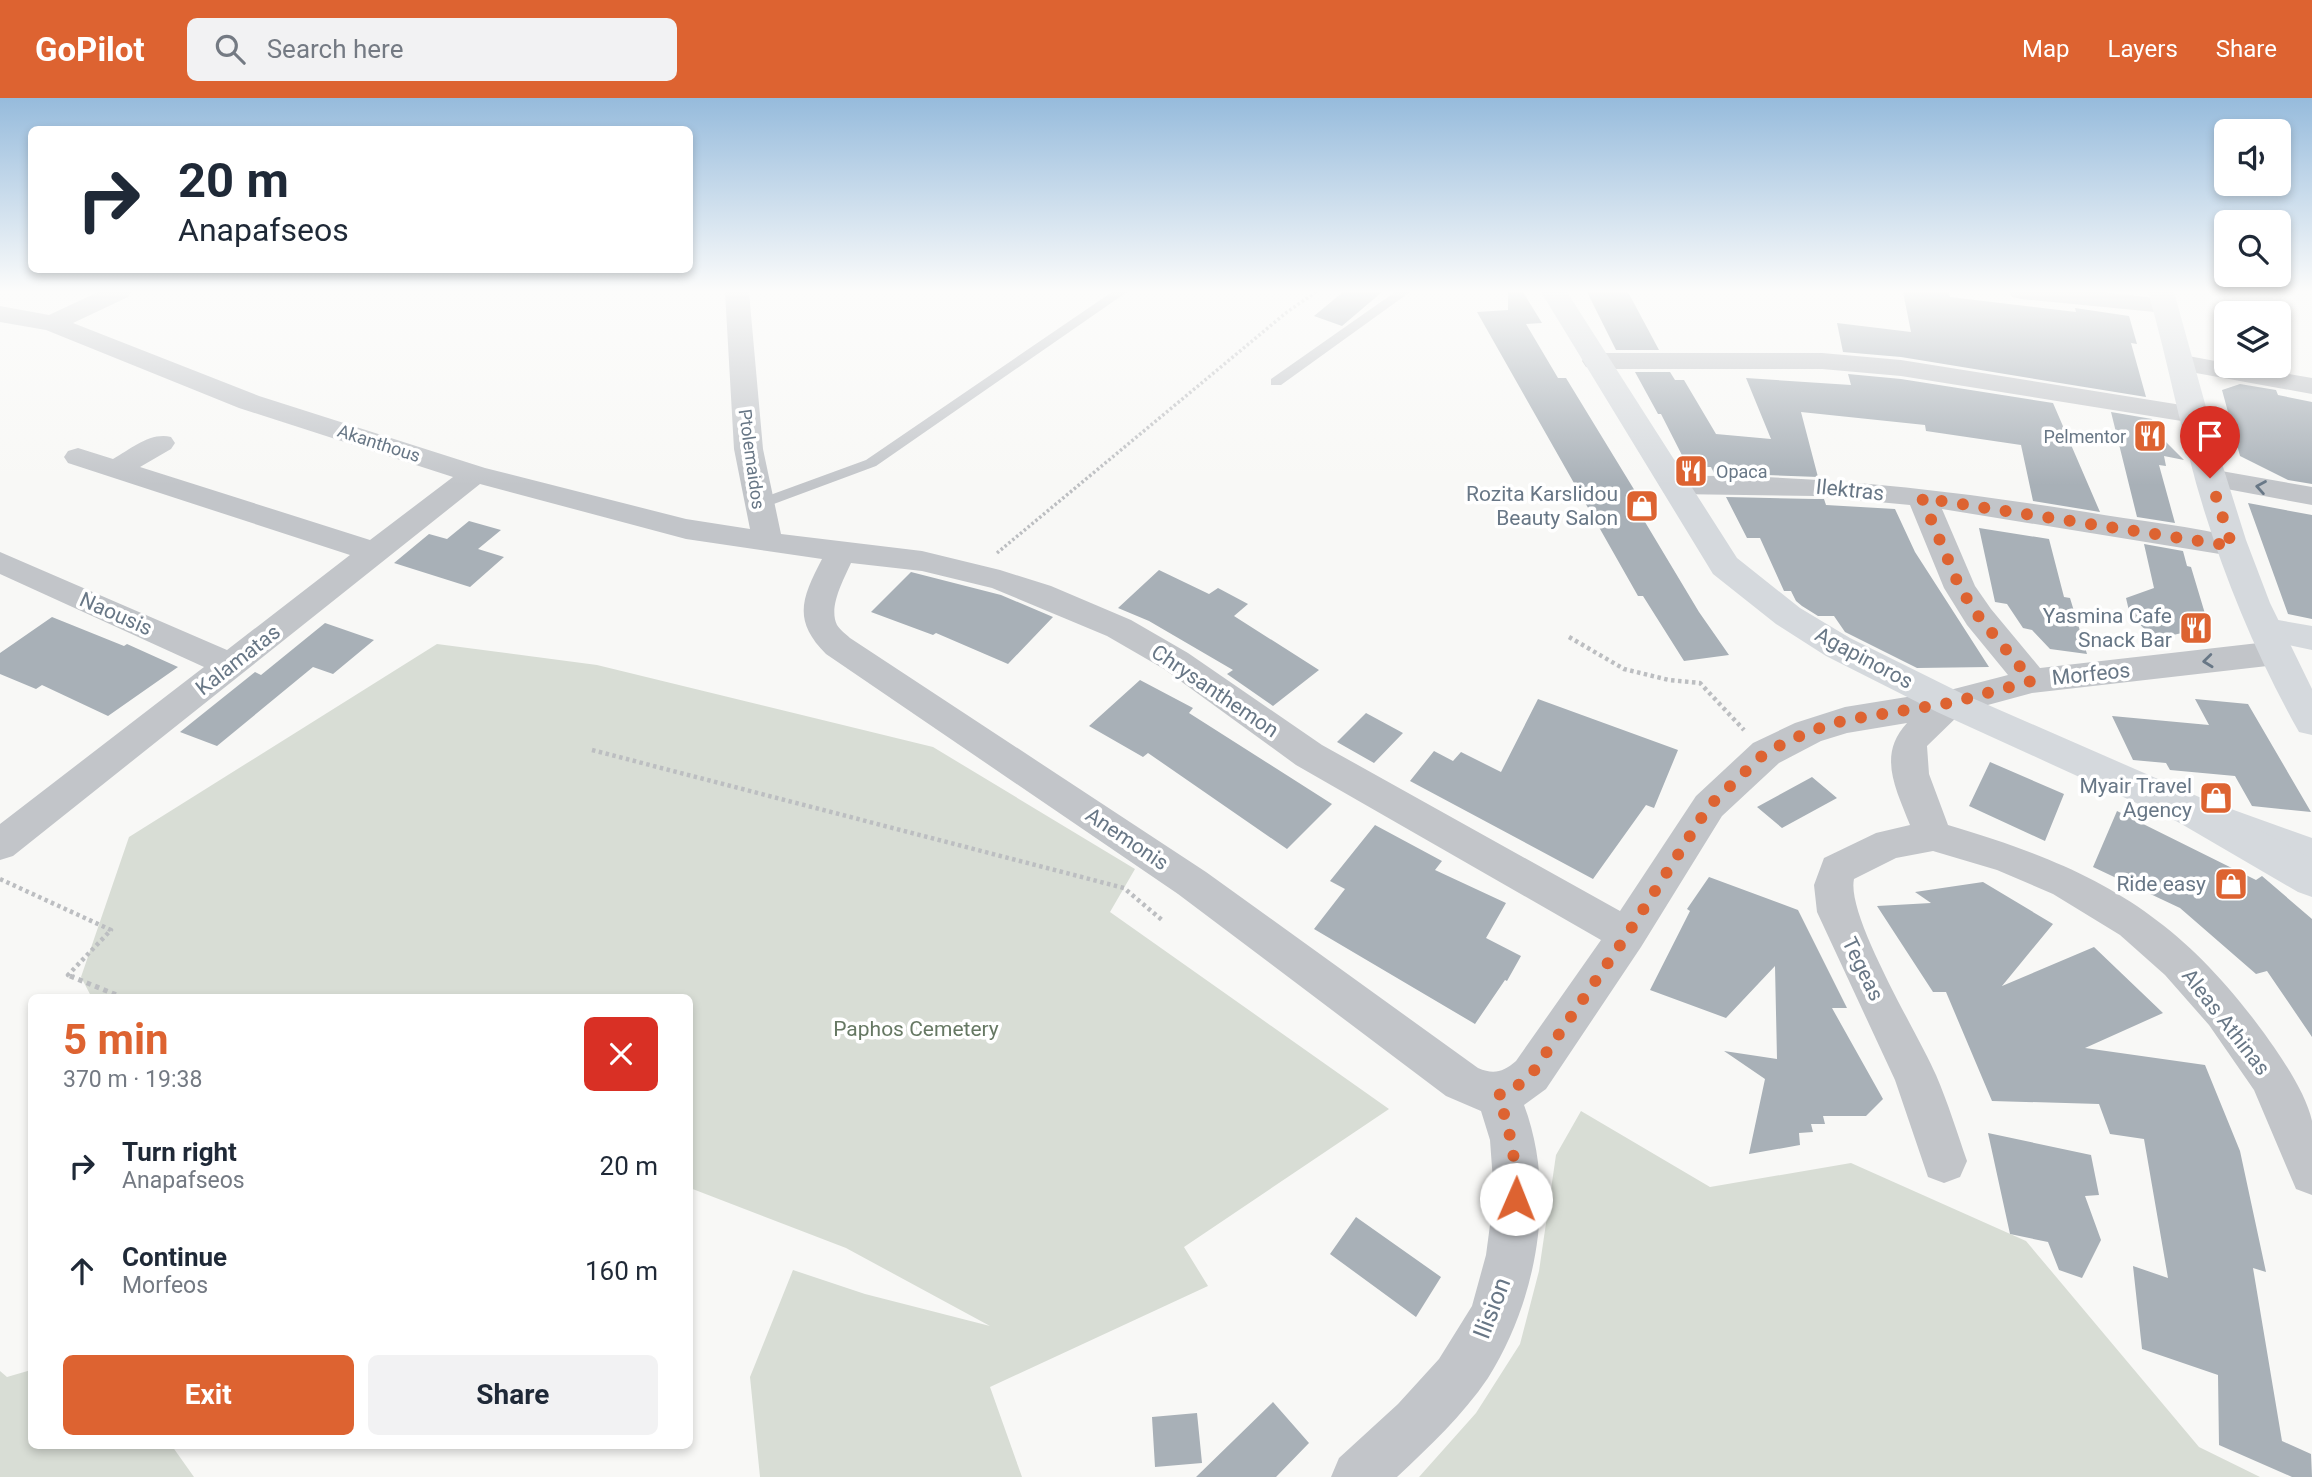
<!DOCTYPE html>
<html lang="en">
<head>
<meta charset="utf-8">
<style>
  body { margin:0; font-family:Roboto,sans-serif; background:#f2f2f3; color:#1f2937; height:100vh; display:flex; flex-direction:column; font-size:26px; white-space:nowrap }
  * { box-sizing:border-box; margin:0 }
  p { font-size:23px; color:#747a83 }
  .icon { flex:none; width:38px; height:38px; fill:none; stroke:currentColor; stroke-width:2; stroke-linecap:round; stroke-linejoin:round }
  .map { position:relative; flex:1; overflow:hidden }
  .details { position:absolute; left:28px; top:896px; width:665px; height:455px; display:flex; flex-direction:column; background:#fff; border-radius:10px; box-shadow:0 4px 10px #0003 }
  .details>* { flex:none }
  .guide { position:absolute; left:28px; top:28px; width:665px; height:147px; border-radius:10px; box-shadow:0 4px 10px #0003; background:#fff; color:#1f2937; overflow:hidden }
  .fabs { position:absolute; left:2214px; top:21px; display:grid; gap:14px }
  .fabs a { display:grid; place-items:center; width:77px; height:77px; border-radius:10px; background:#fff; box-shadow:0 4px 10px #0003; font-size:35px }
  .pin { position:absolute; display:grid; place-items:center; width:60px; height:60px; color:#fff; margin:-72px -30px; border-radius:50% 50% 50% 0; rotate:-45deg; box-shadow:0 0 7px #0007 }
  .pin .icon { rotate:45deg }
  .me { position:absolute; width:77px; margin:-38px; rotate:1deg; stroke-linejoin:round; filter:drop-shadow(0 0 5px #0008) }
  .turn { display:flex; align-items:center; gap:24px; height:147px; padding:0 35px; font-size:32px }
  .turn .icon { width:91px; height:91px; stroke-width:2.5 }
  .turn b { display:block; font-size:49px; line-height:60px }
  .round { display:grid; place-items:center; flex:none; width:74px; height:74px; border-radius:10px; background:#f2f2f3 }
  .headline { display:flex; align-items:center; justify-content:space-between; height:119px; padding:0 35px }
  h1 { font-size:42px; font-weight:700; line-height:52px; color:#dd6331 }
  .button { display:flex; gap:14px; margin-top:auto; padding:14px 35px }
  .button a { flex:1; height:80px; border-radius:10px; background:#dd6331; color:#fff; font-size:28px; font-weight:700; line-height:80px; text-align:center }
  .button a+a { background:#f2f2f3; color:#1f2937 }
  ul { padding:0; list-style:none }
  li { display:flex; align-items:center; gap:21px; height:105px; padding:0 35px }
  li div { flex:1 }
  li b { display:block; font-size:26px }
  li em { font-style:normal }
  header { display:flex; align-items:center; gap:42px; box-sizing:border-box; height:98px; padding:0 35px; background:#dd6331; color:#fff }
  header strong { font-size:33px }
  nav { display:flex; gap:38px; margin-inline-start:auto; font-size:24px }
  .search { width:490px; height:63px; background:#f2f2f3; display:flex; align-items:center; gap:18px; box-sizing:border-box; padding:0 24px; border-radius:10px; color:#747a83; font-size:26px }
  .map>svg:first-child { display:block }
</style>
</head>
<body>
<header>
<strong>GoPilot</strong>
<div class="search"><svg class="icon" aria-label="search" viewBox="0 0 24 24"><circle cx="10" cy="10" r="6"/><path d="M15 15l6 6"/></svg>Search here</div>
<nav><a>Map</a><a>Layers</a><a>Share</a></nav>
</header>
<div class="map">
<svg width="2312" height="1379" viewBox="0 0 2312 1379">
  <rect width="100%" height="100%" fill="#f8f8f6"/>
  <!-- green -->
  <path fill="#d8ddd5" d="M437,546L597,567L933,649L1135,771L1110,814L1389,1011L1184,1149L1208,1188L990,1289L1022,1379H760L750,1279L793,1172L865,1196L990,1228L846,1150L690,1090V900H92L81,879L129,739Z
    M1581,1013L1710,1089L1851,1065L2026,1143L2199,1349L2260,1379H1419L1476,1315L1520,1246L1539,1173L1556,1057Z
    M31,1272L32,1348H172L194,1379H0V1273L7,1279Z"/>
  <!-- building -->
  <path fill="#a8b0b7" d="M1343,194H1382L1342,228L1314,218Z
    M1508,194H1523L1542,225L1526,226L1558,280H1566L1638,398L1630,399L1699,514L1729,557L1684,563L1643,498H1638L1477,214L1508,212Z
    M1587,194H1628L1659,252H1616Z
    M1903,194H1949L1950,199L2076,214L2075,210L2129,218L2137,246L2131,245L2146,299L1901,259L1843,254L1837,225L1911,234Z
    M1635,274H1670L1675,282H1684L1716,336L1771,341L1746,280L1851,287L1848,276L1901,281L2053,305L2100,414L2033,403L2021,347L1926,333L1925,327L1801,314L1818,379L1714,375L1711,369H1688L1661,316H1658Z
    M2240,286L2276,292L2278,297L2312,304V386L2288,382L2240,358L2222,292Z
    M2111,314L2152,321L2156,334L2184,362L2164,358L2166,368L2159,367L2175,425L2137,419Z
    M1726,399L1815,401H1824L1826,407L1895,411L1915,454L1989,569L1917,570L1845,534L1834,518H1818L1802,508L1796,503L1791,493H1784L1760,440H1747Z
    M2248,405L2312,417V521L2288,516Z
    M469,423L501,432L478,451L504,459L470,489L394,465L429,436L447,441Z
    M1979,430L2049,441L2064,499L2070,500L2087,556L2050,551L2032,532L2023,530L2007,506L1995,504Z
    M2144,446L2183,453L2187,468L2191,469L2209,529L2155,541L2130,517L2126,500L2154,490Z
    M1159,472L1209,496L1218,490L1248,506L1234,518L1319,572L1273,608L1227,576L1233,572L1149,523L1118,510Z
    M911,474L1001,497L1053,519L1008,566L936,535L933,537L871,514Z
    M52,519L124,548L127,546L178,569L108,618L42,587L36,591L0,576V555Z
    M325,525L374,542L333,576L313,569L217,648L180,634L255,574L261,577Z
    M1140,582L1193,610L1189,615L1332,706L1287,751L1148,655L1143,659L1089,628Z
    M1538,601L1678,652L1654,710L1646,707L1593,781L1410,683L1434,653L1453,663L1461,654L1501,674Z
    M2195,601L2248,606L2311,714L2252,708L2235,678L2170,672L2166,665L2133,662L2112,618L2209,627Z
    M1366,615L1403,635L1374,665L1337,644Z
    M1990,664L2064,696L2045,743L1969,708Z
    M1812,679L1837,700L1782,730L1757,709Z
    M2117,713L2256,782L2262,778L2312,821V939L2267,873L2256,876L2180,810L2093,769Z
    M1375,727L1442,763L1435,772L1506,805L1486,840L1521,858L1507,883L1505,882L1475,926L1314,831L1345,791L1330,783Z
    M1709,779L1798,812L1847,910H1832L1883,1001L1866,1018H1823L1825,1026H1811L1813,1034L1799,1035L1800,1047L1749,1056L1765,981L1724,953L1777,961L1775,868L1726,920L1650,892L1690,813L1687,811Z
    M1983,784L2053,826L2002,888L2094,849L2163,915L2085,950L2205,967L2240,1053L2266,1174L2253,1170L2282,1343L2311,1356L2312,1379H2292L2219,1347L2218,1277L2142,1251L2133,1168L2168,1180L2144,1041L2110,1036L2099,1006L1992,1003L1946,894H1933L1877,808L1931,805L1915,794Z
    M1988,1035L2091,1057L2099,1097L2085,1098L2101,1142L2082,1180L2059,1172L2048,1144L2010,1136Z
    M1356,1119L1441,1179L1416,1219L1330,1156Z
    M1273,1304L1309,1345L1276,1379H1196Z
    M1197,1315L1202,1365L1155,1369L1152,1319Z"/>
  <g fill="none" stroke-linecap="round" stroke-linejoin="round">
    <!-- path-far2 -->
    <path stroke="#bcbec1" stroke-width="3.5" stroke-dasharray="2.5 2.5" stroke-linecap="butt" d="M997,455L1287,214L1316,194"/>
    <!-- path-far1 -->
    <path stroke="#bcbec1" stroke-width="4.5" stroke-dasharray="3.5 3.5" stroke-linecap="butt" d="M1569,539L1624,571L1669,582L1700,585L1744,632
      M592,652L1124,790L1162,822
      M0,781L111,832L68,877L74,879"/>
    <!-- path -->
    <path stroke="#bcbec1" stroke-width="5" stroke-dasharray="4.5 4.5" stroke-linecap="butt" d="M70,878L124,900"/>
    <!-- lane -->
    <path fill="#c2c5c9" fill-rule="evenodd" d="M1112,194H1127L876,368L763,410H751L749,407L751,404L866,362Z
      M1395,194H1410L1281,287H1271V281Z"/>
    <!-- street -->
    <path fill="#c2c5c9" fill-rule="evenodd" d="M98,194H131L128,199L73,225L259,298L485,370L686,421L750,431L734,351L725,194H749L763,351L781,436L922,453L1000,472L1051,488L1131,522L1188,555L1322,647L1620,813L1696,698L1753,645L1795,625L1845,609L1950,592L2008,577L1967,527L1944,490L1910,407L1815,398L1674,396L1664,393L1659,387L1664,381L1674,378C1813,376 1949,392 2086,414C2138,423 2192,428 2243,441L2247,448L2243,455L2232,458L1942,411L1975,488L1991,511L2040,570L2276,543L2288,547L2293,555L2288,563L2276,567L2032,595L1962,614L1927,648L1929,676L1948,727C2087,768 2173,811 2261,931C2278,954 2306,994 2312,1023C2312,1044 2312,1075 2312,1097L2296,1091L2254,992L2209,927L2165,877L2120,837L2053,796L1997,772L1933,753L1896,760L1854,781C1846,818 1918,936 1936,977C1948,1005 1957,1034 1967,1063L1960,1079L1944,1085L1928,1079L1895,982L1817,814L1814,787L1824,760L1876,735L1910,727C1896,691 1877,657 1907,625L1847,635L1821,643L1779,665L1722,718L1641,849L1546,991L1524,1007C1557,1094 1537,1202 1488,1280C1463,1317 1429,1349 1397,1379H1331L1339,1360L1398,1306L1439,1261L1472,1208L1486,1157L1494,1097L1490,1042L1481,1013L1446,998L1178,796L826,556C792,522 802,500 822,461L686,441L480,386L13,758L0,762V726L204,569L0,476V454L227,552L350,457L68,365L64,359L68,353L78,350L113,361C131,351 150,334 171,339L175,345L171,351L140,369L370,442L453,379L239,310L46,232L0,224V208L49,217ZM851,465L922,473L992,490L1107,538L1164,571L1296,667L1601,842L1516,963C1503,974 1494,977 1478,970L1206,774L850,540C846,536 840,532 837,527C828,509 844,481 851,465Z
      M2009,194H2102L2165,201L2174,203L2177,208L2174,213L2165,215L2021,201L2012,199Z
      M1595,255H1822L1901,262L2194,309L2204,311L2208,317L2204,323L2194,325L1901,278L1822,271H1595L1586,269L1582,263L1586,257Z
      M2183,257L2226,265V268H2243L2312,280V296L2174,271L2170,265L2174,259Z
      M2210,371L2312,389V407L2200,386L2195,380L2200,374Z"/>
    <!-- secondary -->
    <path fill="#d5d9dd" fill-rule="evenodd" d="M1541,194H1567L1737,460L1800,510L1850,540L1963,596L2206,702L2312,740V773L2178,724L1937,614L1826,558L1776,526L1713,476Z
      M2267,520L2312,528V552L2255,540L2250,532L2255,524Z"/>
    <!-- primary -->
    <path fill="#d5d9dd" fill-rule="evenodd" d="M2148,194H2174L2219,356L2246,442L2270,505L2312,591V637L2299,634C2259,563 2228,489 2204,412C2182,341 2169,266 2148,194Z
      M2192,698L2206,702L2312,761V799L2298,794L2178,724L2172,713L2178,702Z"/>
  </g>
  <!-- one-way arrows -->
  <defs><path id="oneway-chevron" d="M-2-3.5L2.5 0L-2 3.5" fill="none" stroke-width="1.6" stroke-linecap="round" stroke-linejoin="round" transform="scale(1.75)"/></defs>
  <g stroke="#687786">
    <use href="#oneway-chevron" transform="translate(2261 389) rotate(-170)"/>
    <use href="#oneway-chevron" transform="translate(2208 563) rotate(174)"/>
  </g>
  <!-- sky -->
  <linearGradient id="sky" x2="0" y2="1"><stop stop-color="#96bbdc"/><stop offset="0.5" stop-color="#fcfcfb"/><stop offset="1" stop-color="#fcfcfb" stop-opacity="0"/></linearGradient>
  <rect width="2312" height="387" fill="url(#sky)"/>
  <g fill="none" stroke-linecap="round" stroke-linejoin="round">
    <!-- route -->
    <path stroke="#dd6331" stroke-width="12" stroke-dasharray="0 21.6" d="M1516,1101C1516,1059 1511,1036 1498,997L1511,993L1531,977L1627,837L1709,708L1766,654L1808,634L1845,622L1950,605L2032,583L1979,519L1960,490L1922,400L2232,448L2210,380"/>
  </g>
  <!-- icons -->
  <defs>
    <symbol id="restaurant-square" viewBox="-11 -11 22 22"><rect x="-9" y="-9" width="18" height="18" rx="4" fill="#dd6331" stroke="#fff"/><path d="M-5-6h1v4h1v-4h1v4h1v-4h1v5L-1.5 .5V6h-2V.5L-5-1ZM5-6V6H3V1.5H1.5Q1.5-4 5-6Z" fill="#fff"/></symbol>
    <symbol id="shop-square" viewBox="-11 -11 22 22"><rect x="-9" y="-9" width="18" height="18" rx="4" fill="#dd6331" stroke="#fff"/><path d="M-5-2.5h2.3a2.7 3.5 0 0 1 5.4 0H5L5.5 6h-11ZM-1.5-2.5h3a1.5 2.3 0 0 0-3 0Z" fill="#fff"/></symbol>
  </defs>
  <g fill-rule="evenodd">
    <use href="#restaurant-square" x="2131" y="319" width="38" height="38"/>
    <use href="#restaurant-square" x="1672" y="354" width="38" height="38"/>
    <use href="#shop-square" x="1623" y="389" width="38" height="38"/>
    <use href="#restaurant-square" x="2177" y="511" width="38" height="38"/>
    <use href="#shop-square" x="2197" y="681" width="38" height="38"/>
    <use href="#shop-square" x="2212" y="767" width="38" height="38"/>
  </g>
  <g text-anchor="middle" dominant-baseline="central" stroke-width="7" stroke-linejoin="round" paint-order="stroke">
    <!-- far-poi labels -->
    <g font-size="18" fill="#687786" stroke="#fff" text-anchor="end">
      <text x="2126" y="338">Pelmentor</text>
      <text x="1716" y="373" text-anchor="start">Opaca</text>
    </g>
    <!-- far-street labels -->
    <g font-size="18" fill="#687786" stroke="#fff">
      <text transform="translate(379 345) rotate(18)">Akanthous</text>
      <text transform="translate(752 361) rotate(82)">Ptolemaidos</text>
    </g>
    <!-- street labels -->
    <g font-size="21" fill="#687786" stroke="#fff">
      <text transform="translate(1850 392) rotate(6)">Ilektras</text>
      <text transform="translate(116 516) rotate(24)">Naousis</text>
      <text transform="translate(1864 560) rotate(28)">Agapinoros</text>
      <text transform="translate(238 562) rotate(-38)">Kalamatas</text>
      <text transform="translate(2091 576) rotate(-6)">Morfeos</text>
      <text transform="translate(1215 593) rotate(34)">Chrysanthemon</text>
      <text transform="translate(1127 741) rotate(34)">Anemonis</text>
      <text transform="translate(1863 871) rotate(64)">Tegeas</text>
      <text transform="translate(2226 924) rotate(52)">Aleas Athinas</text>
    </g>
    <!-- poi labels -->
    <g font-size="21" fill="#687786" stroke="#fff" text-anchor="end">
      <text x="1618" y="396">Rozita Karslidou<tspan x="1618" dy="24">Beauty Salon</tspan></text>
      <text x="2172" y="518">Yasmina Cafe<tspan x="2172" dy="24">Snack Bar</tspan></text>
      <text x="2192" y="688">Myair Travel<tspan x="2192" dy="24">Agency</tspan></text>
      <text x="2206" y="786">Ride easy</text>
    </g>
    <!-- park labels -->
    <g font-size="21" fill="#667863" stroke="#fff">
      <text x="916" y="931">Paphos Cemetery</text>
    </g>
    <!-- near-street labels -->
    <g font-size="24" fill="#687786" stroke="#fff">
      <text transform="translate(1492 1210) rotate(-69)">Ilision</text>
    </g>
  </g>
</svg>
<div class="fabs">
<a><svg class="icon" aria-label="sound" viewBox="0 0 24 24"><path d="M4 9h4l5-4v14l-5-4H4zM17 9q2 3 0 6"/></svg></a>
<a><svg class="icon" aria-label="search" viewBox="0 0 24 24"><circle cx="10" cy="10" r="6"/><path d="M15 15l6 6"/></svg></a>
<a><svg class="icon" aria-label="layers" viewBox="0 0 24 24"><path d="M12 4l9 5-9 5-9-5zM3 14l9 5 9-5"/></svg></a>
</div>
<div class="pin" style="left:2210px;top:380px;background:#d93025"><svg class="icon" aria-label="arrive" viewBox="0 0 24 24"><path d="M6 21V4h12l-3 4 3 4H6"/></svg></div>
<svg class="me" style="left:1516px;top:1101px" viewBox="-20 -20 40 40"><circle r="19" fill="#fff"/><path d="M0-13L10 11 0 6-10 11z" fill="#dd6331"/></svg>
<div class="guide">
<div class="turn"><svg class="icon" aria-label="right" viewBox="0 0 24 24"><path d="M7 20v-9h11M14 6l5 5-5 5"/></svg><div><b>20 m</b>Anapafseos</div></div>
</div>
<section class="details">
<div class="headline"><div><h1>5 min</h1><p>370 m · 19:38</p></div><a class="round" style="background:#d93025;color:#fff"><svg class="icon" aria-label="close" viewBox="0 0 24 24"><path d="M6 6l12 12M18 6L6 18"/></svg></a></div>
<ul>
<li><svg class="icon" aria-label="right" viewBox="0 0 24 24"><path d="M7 20v-9h11M14 6l5 5-5 5"/></svg><div><b>Turn right</b><p>Anapafseos</p></div><em>20 m</em></li>
<li><svg class="icon" aria-label="ahead" viewBox="0 0 24 24"><path d="M12 20V5M6 11l6-6 6 6"/></svg><div><b>Continue</b><p>Morfeos</p></div><em>160 m</em></li>
</ul>
<div class="button"><a>Exit</a><a>Share</a></div>
</section>
</div>
</body>
</html>
